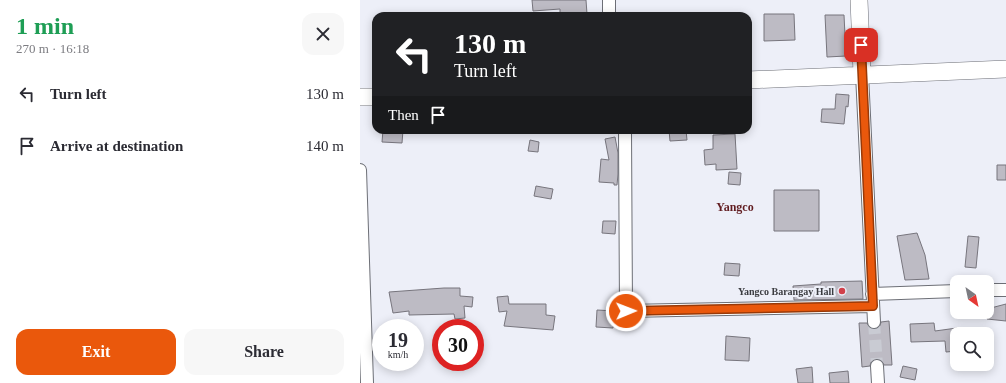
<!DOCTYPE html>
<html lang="en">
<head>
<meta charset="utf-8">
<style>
  body { margin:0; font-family:"Times New Roman",serif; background:#f7f7f7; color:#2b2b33; height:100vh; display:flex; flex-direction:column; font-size:15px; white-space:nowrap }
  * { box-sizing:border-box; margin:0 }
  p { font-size:13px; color:#7c7c81 }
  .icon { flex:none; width:22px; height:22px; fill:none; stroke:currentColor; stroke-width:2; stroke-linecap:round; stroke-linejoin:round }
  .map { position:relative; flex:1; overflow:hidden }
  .side { display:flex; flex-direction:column; background:#fff; width:360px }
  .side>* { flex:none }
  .banner { position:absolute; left:12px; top:12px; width:380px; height:122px; border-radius:12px; box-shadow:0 2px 10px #0003; background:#202124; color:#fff; overflow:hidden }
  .needle { width:26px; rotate:147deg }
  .buttons { position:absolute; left:590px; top:275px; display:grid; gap:8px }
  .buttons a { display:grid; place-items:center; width:44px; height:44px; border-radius:8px; background:#fff; box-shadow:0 2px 10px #0003; font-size:20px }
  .speed { position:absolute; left:12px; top:319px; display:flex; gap:8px; font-size:20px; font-weight:700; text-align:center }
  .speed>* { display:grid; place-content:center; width:52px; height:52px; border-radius:50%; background:#fff; box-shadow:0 2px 10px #0003; line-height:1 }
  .speed small { font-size:10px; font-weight:400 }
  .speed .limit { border:6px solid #d22; background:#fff; color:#111 }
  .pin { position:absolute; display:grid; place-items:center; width:34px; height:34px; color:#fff; margin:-17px; border-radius:8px; box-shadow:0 2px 6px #0006 }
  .me { position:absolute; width:44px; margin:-22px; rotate:89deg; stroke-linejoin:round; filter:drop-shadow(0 0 3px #0008) }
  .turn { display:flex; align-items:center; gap:14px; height:84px; padding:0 16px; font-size:18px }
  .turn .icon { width:52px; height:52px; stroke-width:2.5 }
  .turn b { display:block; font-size:28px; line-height:34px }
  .then { display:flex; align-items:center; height:38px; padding:0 16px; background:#0003; gap:8px; font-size:15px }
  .round { display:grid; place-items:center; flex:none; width:42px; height:42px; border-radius:12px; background:#f7f7f7 }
  .summary { display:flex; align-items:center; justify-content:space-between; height:68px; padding:0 16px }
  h1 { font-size:24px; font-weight:600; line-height:30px; color:#1e9e55 }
  .primary-button { display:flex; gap:8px; margin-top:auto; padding:8px 16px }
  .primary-button a { flex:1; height:46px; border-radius:12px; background:#ea580c; color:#fff; font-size:16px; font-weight:600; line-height:46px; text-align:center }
  .primary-button a+a { background:#f7f7f7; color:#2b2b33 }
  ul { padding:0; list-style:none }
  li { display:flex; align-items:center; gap:12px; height:52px; padding:0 16px }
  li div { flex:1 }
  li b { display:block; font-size:15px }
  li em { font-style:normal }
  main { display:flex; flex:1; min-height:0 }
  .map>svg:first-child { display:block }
</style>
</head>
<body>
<main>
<section class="side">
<div class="summary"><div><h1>1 min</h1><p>270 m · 16:18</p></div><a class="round"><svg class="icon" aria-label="close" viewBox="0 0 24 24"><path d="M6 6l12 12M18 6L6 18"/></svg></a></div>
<ul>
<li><svg class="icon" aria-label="left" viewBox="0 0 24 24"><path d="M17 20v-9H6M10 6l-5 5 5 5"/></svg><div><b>Turn left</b></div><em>130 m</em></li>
<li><svg class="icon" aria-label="arrive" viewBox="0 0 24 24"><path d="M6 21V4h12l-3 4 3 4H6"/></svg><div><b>Arrive at destination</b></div><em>140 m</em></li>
</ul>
<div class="primary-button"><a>Exit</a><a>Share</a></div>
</section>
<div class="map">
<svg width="646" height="383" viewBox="0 0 646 383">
  <rect width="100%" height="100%" fill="#edeff8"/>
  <!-- building -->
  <path fill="#bdbbc4" stroke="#77757d" d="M172,0H226L227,14L200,16V9L173,11Z
    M404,14H434L435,40L404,41Z
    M465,15H484L486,56L467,57Z
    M476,94L489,95L488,107L486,106L484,124L461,122L462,109H475Z
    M23,130H43L42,143L22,142Z
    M309,130H326L327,140L310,141Z
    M375,134L377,169L356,170V164L345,165L344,150L353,149V135Z
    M255,137L258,153V174L257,185H254V183L239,182L241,159L249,160L245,139Z
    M170,140L179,142L178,152L168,151Z
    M637,165H646V180H637Z
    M369,172L381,173L380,185L368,184Z
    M176,186L193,189L191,199L174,196Z
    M414,190H459V231H414Z
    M243,221H256L255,234L242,233Z
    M557,233L565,255L569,279L545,280L537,236Z
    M608,236L619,237L616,268L605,267Z
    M365,263L380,264L379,276L364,275Z
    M502,281L503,299L434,300L433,286L461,284V282Z
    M84,288H100V296L113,297L112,307L104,306L105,318L95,319L94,314L49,315V311L33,313L29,292Z
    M148,296L149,304H186V315L195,316L193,330L144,326L147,311L139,312L137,297Z
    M646,304V321L627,319V309Z
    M237,310L255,311L253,328L236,327Z
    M529,321L532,365H524L521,360L516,359L511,362L510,366L502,367L499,323H507L510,328L515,329L520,326L521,322Z
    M574,323L575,331L597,328V351L586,352L585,341L551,342L550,324Z
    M366,336L390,338L389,361L365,360Z
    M543,366L557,369L555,380L540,377Z
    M452,367L453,383H438L436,369Z
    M488,371L489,383H470L469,373Z"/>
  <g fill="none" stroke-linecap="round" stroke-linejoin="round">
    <!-- street-tunnel -->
    <path stroke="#c9cbd3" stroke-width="12" stroke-dasharray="12 6" stroke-linecap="butt" d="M514,322L517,366"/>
    <defs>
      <path id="street" d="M249,0V16
        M502,74L514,322
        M265,130L266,311L513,306
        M0,170L7,383
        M627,290H646
        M512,294L597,291
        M517,366L518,383"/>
      <path id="secondary" d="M499,0L502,74
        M388,80L646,69
        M0,97H16"/>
    </defs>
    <!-- street casing -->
    <use href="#street" stroke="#6d6f76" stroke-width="14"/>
    <!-- secondary casing -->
    <use href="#secondary" stroke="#6d6f76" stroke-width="18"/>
    <!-- street -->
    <use href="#street" stroke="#fff" stroke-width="12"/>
    <!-- secondary -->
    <use href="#secondary" stroke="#fff" stroke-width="17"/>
  </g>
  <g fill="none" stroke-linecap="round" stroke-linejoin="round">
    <defs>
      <path id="route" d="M266,311L513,306L501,45"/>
    </defs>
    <!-- route casing -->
    <use href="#route" stroke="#983908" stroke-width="10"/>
    <!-- route -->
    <use href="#route" stroke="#ea580c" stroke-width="7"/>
  </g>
  <!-- markers -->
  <circle fill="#d1404a" stroke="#edeff8" stroke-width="1.5" cx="482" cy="291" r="4"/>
  <g text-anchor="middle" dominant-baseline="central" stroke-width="4" stroke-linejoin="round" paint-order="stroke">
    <!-- poi labels -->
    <g font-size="10" font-weight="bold" fill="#3b3c40" stroke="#edeff8" text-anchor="end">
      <text x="474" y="291">Yangco Barangay Hall</text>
    </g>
    <!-- quarter labels -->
    <g font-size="12" font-weight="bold" fill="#611c20" stroke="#edeff8">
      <text x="375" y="207">Yangco</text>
    </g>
  </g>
</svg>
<div class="buttons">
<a><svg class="needle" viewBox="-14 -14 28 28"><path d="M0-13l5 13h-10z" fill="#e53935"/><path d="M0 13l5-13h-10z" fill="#7c7c81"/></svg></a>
<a><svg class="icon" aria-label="search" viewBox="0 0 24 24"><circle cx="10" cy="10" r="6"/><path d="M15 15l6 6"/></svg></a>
</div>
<div class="speed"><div>19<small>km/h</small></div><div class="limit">30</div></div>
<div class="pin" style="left:501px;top:45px;background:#d93025"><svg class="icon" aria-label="arrive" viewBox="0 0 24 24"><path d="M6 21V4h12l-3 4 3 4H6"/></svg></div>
<svg class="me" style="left:266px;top:311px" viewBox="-20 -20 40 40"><circle r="17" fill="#ea580c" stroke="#fff" stroke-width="3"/><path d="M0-11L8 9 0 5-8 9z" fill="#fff"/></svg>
<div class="banner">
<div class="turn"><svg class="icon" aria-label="left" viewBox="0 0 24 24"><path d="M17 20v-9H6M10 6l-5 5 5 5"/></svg><div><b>130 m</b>Turn left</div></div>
<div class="then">Then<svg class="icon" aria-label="arrive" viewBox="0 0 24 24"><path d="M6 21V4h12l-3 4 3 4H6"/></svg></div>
</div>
</div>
</main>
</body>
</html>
